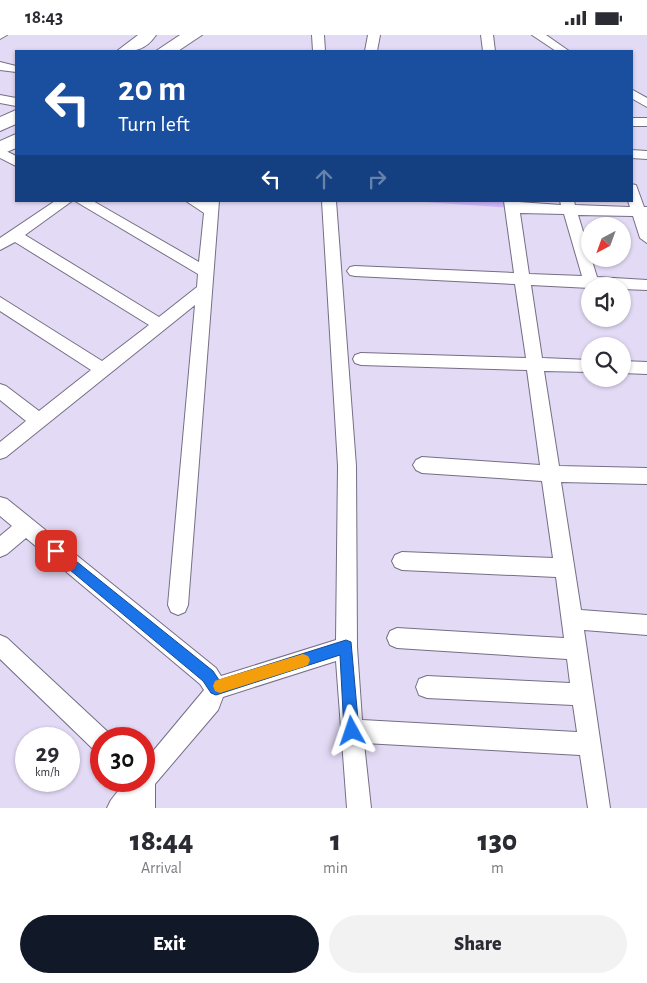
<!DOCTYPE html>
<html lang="en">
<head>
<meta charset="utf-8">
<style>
  body { margin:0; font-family:"Alegreya Sans",sans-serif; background:#f2f2f3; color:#2b2b33; height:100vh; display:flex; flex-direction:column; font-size:19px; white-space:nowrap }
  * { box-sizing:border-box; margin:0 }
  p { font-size:16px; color:#7c7c81 }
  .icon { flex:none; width:28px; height:28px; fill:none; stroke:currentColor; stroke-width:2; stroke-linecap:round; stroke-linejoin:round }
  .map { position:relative; height:773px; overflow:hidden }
  .side { display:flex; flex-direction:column; background:#fff; flex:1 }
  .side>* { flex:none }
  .hud { position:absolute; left:15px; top:15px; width:618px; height:152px; border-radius:0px; box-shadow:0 1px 4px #0004; background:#1a4fa0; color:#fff; overflow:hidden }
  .needle { width:32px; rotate:221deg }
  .buttons { position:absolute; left:581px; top:182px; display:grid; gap:10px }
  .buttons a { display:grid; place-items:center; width:50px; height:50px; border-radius:50%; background:#fff; box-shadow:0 1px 4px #0004; font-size:25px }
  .speed { position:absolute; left:15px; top:692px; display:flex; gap:10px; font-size:25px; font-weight:700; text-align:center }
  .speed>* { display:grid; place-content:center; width:65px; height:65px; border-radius:50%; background:#fff; box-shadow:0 1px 4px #0004; line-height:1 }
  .speed small { font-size:12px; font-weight:400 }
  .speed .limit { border:8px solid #d22; background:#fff; color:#111 }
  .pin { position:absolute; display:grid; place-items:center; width:42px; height:42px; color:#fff; margin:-21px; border-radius:10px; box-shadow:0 2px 8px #0006 }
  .me { position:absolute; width:55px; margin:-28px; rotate:355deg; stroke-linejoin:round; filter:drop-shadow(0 0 4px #0008) }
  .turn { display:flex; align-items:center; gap:18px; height:105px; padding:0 20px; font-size:22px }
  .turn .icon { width:65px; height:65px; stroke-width:2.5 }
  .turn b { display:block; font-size:35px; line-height:42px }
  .lanes { display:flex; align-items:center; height:48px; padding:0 20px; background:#0003; justify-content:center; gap:25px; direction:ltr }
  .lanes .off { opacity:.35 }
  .eta { display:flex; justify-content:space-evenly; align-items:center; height:85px; text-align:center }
  .eta b { font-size:30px; font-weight:800; line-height:35px }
  .primary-button { display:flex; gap:10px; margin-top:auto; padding:10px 20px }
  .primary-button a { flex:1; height:58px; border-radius:30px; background:#111827; color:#fff; font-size:20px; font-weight:800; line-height:58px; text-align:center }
  .primary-button a+a { background:#f2f2f3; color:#2b2b33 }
  .status { display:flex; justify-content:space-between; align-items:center; height:35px; padding:0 25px; background:#fff; direction:ltr }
  .status svg { height:14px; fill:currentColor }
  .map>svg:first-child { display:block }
</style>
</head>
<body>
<div class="status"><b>18:43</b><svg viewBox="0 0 49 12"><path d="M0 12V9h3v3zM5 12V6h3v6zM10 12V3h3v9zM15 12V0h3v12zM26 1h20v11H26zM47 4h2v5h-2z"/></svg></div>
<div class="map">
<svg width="647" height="773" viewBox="0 0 647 773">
  <rect width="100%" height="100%" fill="#e3daf5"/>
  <!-- green -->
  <path fill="#d1b6fd" d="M410,166H511L512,173Z"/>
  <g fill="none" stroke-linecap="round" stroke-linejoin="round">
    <defs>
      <path id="minor" d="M0,0H7L0,4Z
        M312,0H324L325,16H313Z
        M368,0H380L377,16H365Z
        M481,0H493L495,16H483Z
        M532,0H546L569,16H556Z
        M0,27L16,31V37L0,35Z
        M631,54L647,63V72L631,63Z
        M0,60L16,63V71L0,68Z
        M631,83H647V91H631Z
        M0,113L16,121V131L0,123Z
        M631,115L647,116V124L631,123Z
        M631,149L636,150L644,172H647V208L640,203L633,181L578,180L597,242L647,245V255L622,254V251H590V253L531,250L542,323L590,325V337L544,336L559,431L647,433V449L561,447L581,575L647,580V600L584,595L610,773H588L580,720L364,708L371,773H347L336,626L223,662L218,675L155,749V773H107L111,765L126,746H144V727L204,655L200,649L26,503L7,519L0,522V501L12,491L0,481V462L7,464L33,485L216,633L221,641L336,605L338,431L322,166H336L356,431L357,612L362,685L577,697L573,670L427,663L419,660L416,652L419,644L427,641L570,648L567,624L397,613L390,610L387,603L390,596L397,593L564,603L556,542L402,535L395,532L392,526L395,520L402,517L553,523L542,446L422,438L416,435L413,430L416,425L422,422L540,430L527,335L361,330L355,328L353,324L355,320L361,318L526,323L515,249L355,241L350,240L347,236L350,232L355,231L514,238L504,166L561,170L560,166H574L575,170L630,172L628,166H631ZM520,178L564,179L582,241L529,239Z
        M55,166H72L25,200L159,282L197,252L198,239L75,166H93L199,227L204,178L186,166H219L188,570L185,577L178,580L171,577L168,570L195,270L6,422L0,424V407L26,386L0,365V349L6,351L39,376L91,335L0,276V262L102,326L149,290L15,207L0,215V203Z
        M622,326L647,327V339L622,338Z
        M0,600L7,603L109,698L111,704H101V717L93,714L0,624Z"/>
      <path id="primary" d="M138,0H156C145,16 135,16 117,16Z
        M180,0H202L178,16H156Z
        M16,75V89L0,96V82Z
        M16,99V113L0,120V106Z"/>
    </defs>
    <!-- minor casing -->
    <use href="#minor" stroke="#766e85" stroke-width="2"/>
    <!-- primary casing -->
    <use href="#primary" stroke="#766e85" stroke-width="2"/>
    <!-- minor -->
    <use href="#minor" fill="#fff" fill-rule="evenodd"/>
    <!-- primary -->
    <use href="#primary" fill="#fff" fill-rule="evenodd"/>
  </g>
  <!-- route -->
  <path fill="#1a73e8" stroke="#114b97" d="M56,510L213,636L219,645L346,605L351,607L359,696L357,702L352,704L346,702L344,696L340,620L216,660L211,658L203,646L52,520L50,516L52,512Z"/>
  <!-- slow -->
  <path fill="#f59e0b" d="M303,619L308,621L310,625L308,630L303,632L220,658L215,656L213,651L215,646L220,644Z"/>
</svg>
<div class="buttons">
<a><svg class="needle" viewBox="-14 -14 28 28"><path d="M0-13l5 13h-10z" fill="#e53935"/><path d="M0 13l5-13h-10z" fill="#7c7c81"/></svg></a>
<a><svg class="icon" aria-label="sound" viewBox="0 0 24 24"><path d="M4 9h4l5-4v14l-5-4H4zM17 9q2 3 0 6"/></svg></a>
<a><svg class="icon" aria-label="search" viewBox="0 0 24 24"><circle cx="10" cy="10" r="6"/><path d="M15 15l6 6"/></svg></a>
</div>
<div class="speed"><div>29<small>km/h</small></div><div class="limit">30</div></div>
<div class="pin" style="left:56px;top:516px;background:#d93025"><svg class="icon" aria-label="arrive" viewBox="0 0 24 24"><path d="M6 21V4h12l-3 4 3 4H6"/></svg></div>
<svg class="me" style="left:352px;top:696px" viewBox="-20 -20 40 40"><path d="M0-17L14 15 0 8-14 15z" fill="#1a73e8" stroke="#fff" stroke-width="4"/></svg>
<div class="hud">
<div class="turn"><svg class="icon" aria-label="left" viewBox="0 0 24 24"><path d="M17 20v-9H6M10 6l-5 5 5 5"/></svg><div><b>20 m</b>Turn left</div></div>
<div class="lanes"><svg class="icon" aria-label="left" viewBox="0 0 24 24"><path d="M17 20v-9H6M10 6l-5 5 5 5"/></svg><svg class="icon off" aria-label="ahead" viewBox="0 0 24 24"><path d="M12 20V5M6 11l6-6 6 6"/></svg><svg class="icon off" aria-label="right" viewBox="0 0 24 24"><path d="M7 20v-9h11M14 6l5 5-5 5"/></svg></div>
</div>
</div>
<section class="side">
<div class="eta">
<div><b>18:44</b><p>Arrival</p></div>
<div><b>1</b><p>min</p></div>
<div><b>130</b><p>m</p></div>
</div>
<div class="primary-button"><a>Exit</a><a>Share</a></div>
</section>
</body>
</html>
